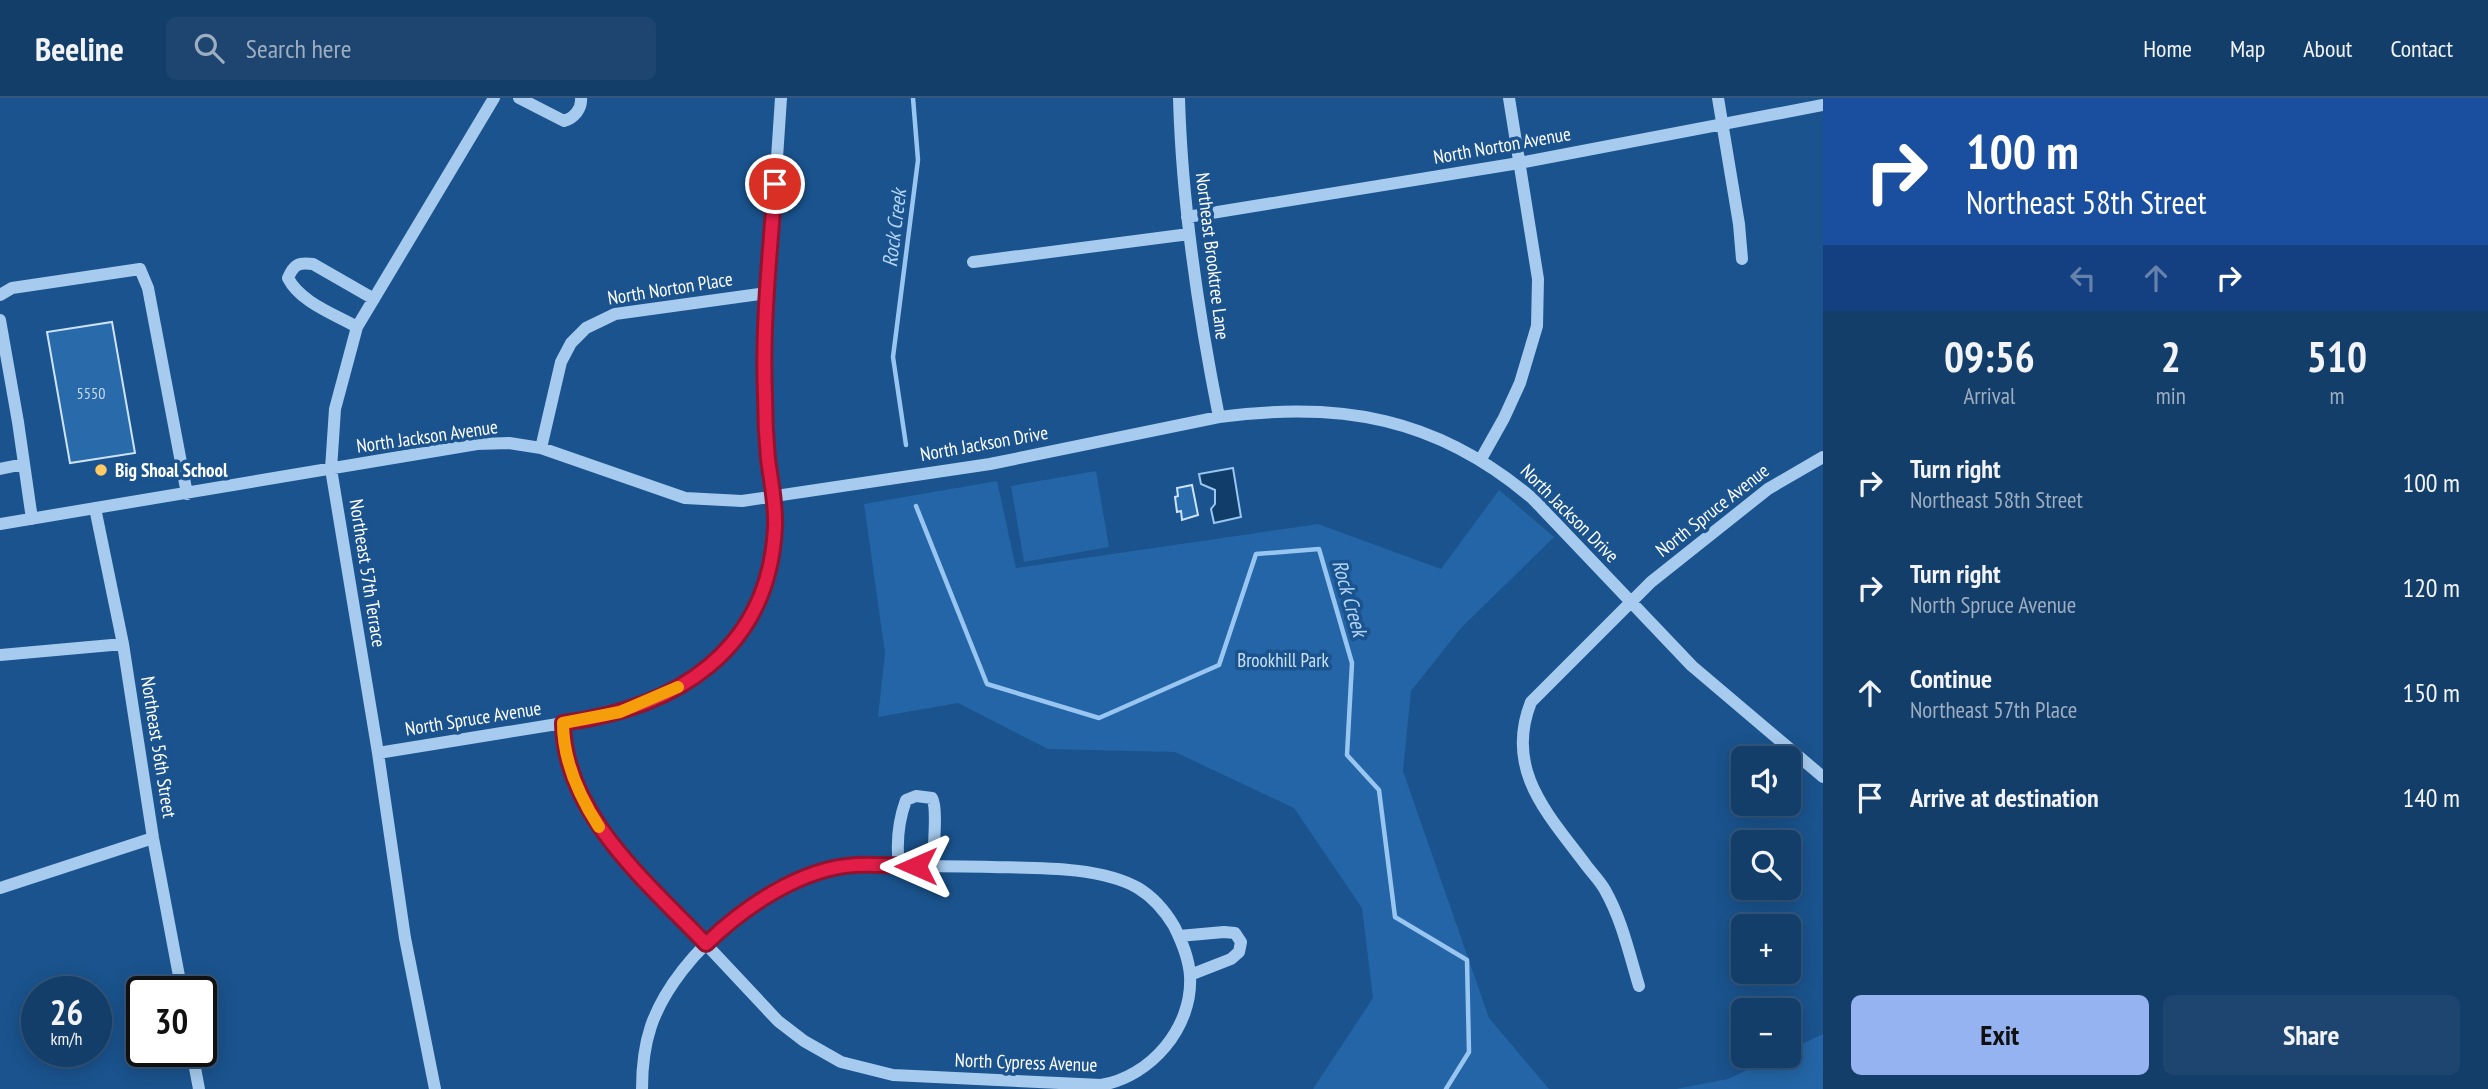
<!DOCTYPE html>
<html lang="en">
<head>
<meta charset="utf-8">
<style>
  body { margin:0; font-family:"PT Sans Narrow",sans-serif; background:#1d4570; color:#f1f3f6; height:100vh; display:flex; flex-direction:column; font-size:26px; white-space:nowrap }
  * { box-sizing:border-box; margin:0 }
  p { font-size:23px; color:#9daec1 }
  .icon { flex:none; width:38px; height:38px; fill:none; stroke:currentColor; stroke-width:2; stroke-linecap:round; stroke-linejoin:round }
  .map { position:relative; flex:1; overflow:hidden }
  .sheet { display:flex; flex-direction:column; background:#143e6a; width:665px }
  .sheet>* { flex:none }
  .hud { background:#1a4fa0; color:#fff; overflow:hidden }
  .fabs { position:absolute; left:1731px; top:648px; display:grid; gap:14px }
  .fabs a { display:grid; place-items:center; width:70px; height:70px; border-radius:10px; background:#143e6a; box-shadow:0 4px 18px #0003,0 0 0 2px #33577e; font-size:35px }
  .speed { position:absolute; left:21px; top:878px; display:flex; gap:14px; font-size:35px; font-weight:700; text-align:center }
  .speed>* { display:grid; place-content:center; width:91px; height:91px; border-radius:50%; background:#143e6a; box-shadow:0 4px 18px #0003,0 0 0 2px #33577e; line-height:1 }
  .speed small { font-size:18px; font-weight:400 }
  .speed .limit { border:4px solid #111; border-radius:10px; background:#fff; color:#111 }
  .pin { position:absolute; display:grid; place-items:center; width:60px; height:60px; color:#fff; margin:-30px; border:4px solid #fff; border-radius:50%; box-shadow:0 2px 7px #0007 }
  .me { position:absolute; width:77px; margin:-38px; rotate:270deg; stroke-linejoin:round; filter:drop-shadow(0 0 5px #0008) }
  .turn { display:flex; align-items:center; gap:24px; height:147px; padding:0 28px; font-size:32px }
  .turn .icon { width:91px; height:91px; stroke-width:2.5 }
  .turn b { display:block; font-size:49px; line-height:60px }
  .lanes { display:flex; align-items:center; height:66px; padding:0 28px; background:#0003; justify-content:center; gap:35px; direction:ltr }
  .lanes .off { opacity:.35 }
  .eta { display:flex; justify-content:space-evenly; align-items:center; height:119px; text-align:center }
  .eta b { font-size:42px; font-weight:700; line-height:49px }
  .button { display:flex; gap:14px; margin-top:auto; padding:14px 28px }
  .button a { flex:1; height:80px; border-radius:10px; background:#95b2f1; color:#111; font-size:28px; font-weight:700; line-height:80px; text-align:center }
  .button a+a { background:#1d4570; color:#f1f3f6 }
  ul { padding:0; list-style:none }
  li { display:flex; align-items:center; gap:21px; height:105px; padding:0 28px }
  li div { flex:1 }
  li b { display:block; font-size:26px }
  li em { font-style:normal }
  header { display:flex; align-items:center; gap:42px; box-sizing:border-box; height:98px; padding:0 35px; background:#143e6a; border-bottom:2px solid #33577e }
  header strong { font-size:33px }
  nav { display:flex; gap:38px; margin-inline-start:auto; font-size:24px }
  .search { width:490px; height:63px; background:#1d4570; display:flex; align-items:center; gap:18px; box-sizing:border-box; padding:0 24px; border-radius:10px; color:#9daec1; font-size:26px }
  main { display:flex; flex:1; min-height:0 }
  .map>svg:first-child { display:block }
</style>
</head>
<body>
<header>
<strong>Beeline</strong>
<div class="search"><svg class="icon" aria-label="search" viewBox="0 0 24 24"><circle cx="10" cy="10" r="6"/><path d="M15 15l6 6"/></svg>Search here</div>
<nav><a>Home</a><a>Map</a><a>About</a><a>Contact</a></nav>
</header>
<main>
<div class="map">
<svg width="1823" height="991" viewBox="0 0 1823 991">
  <rect width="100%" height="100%" fill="#1a538d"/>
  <!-- green -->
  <path fill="#2365a6" d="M1096,373L1109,449L1024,464L1011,388Z
    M997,383L1016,470L1318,426L1441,471L1499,392L1554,439L1461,530L1411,593L1403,673L1489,920L1549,991H1313L1373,900L1362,810L1294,710L1175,654L1048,651L958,605L878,619L885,555L864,406Z
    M1823,936V991H1676L1728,981L1778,957H1788L1789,952Z"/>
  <!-- water -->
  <path fill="#113d6a" stroke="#99c6f0" stroke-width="2" d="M1233,370L1241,419L1214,425L1211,411L1215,406V392L1201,386L1199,376Z"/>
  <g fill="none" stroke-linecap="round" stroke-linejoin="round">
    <!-- stream -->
    <path stroke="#99c6f0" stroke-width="4.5" d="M906,347L893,259L918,62L913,0
      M916,408L987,586L1099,620L1219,567L1256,456L1319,451L1352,565L1347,657L1379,692L1395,819L1467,862L1469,954L1446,991"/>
  </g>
  <!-- building -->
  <path fill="#296aab" stroke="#cce3fa" stroke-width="2" d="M112,224L135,355L70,365L47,234Z
    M1192,387L1198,417L1182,422L1181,413L1177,414L1175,399L1178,398L1177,390Z"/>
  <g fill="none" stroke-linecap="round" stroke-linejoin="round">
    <!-- minor -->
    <path stroke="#a6cbee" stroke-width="12" d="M519,0L564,23C574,20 582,11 581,0
      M1179,0C1182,107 1198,214 1219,319
      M1718,0L1739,126L1742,161
      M1187,119L1519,65L1823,7
      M973,164L1189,136
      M0,197L12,190L140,171L148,190L187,396
      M0,222L18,324L32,421
      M357,229C334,216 300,204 288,180C294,166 299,164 313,166L374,201
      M541,350L561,264L571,245L586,230L615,216L767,195
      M1481,361L1504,320L1520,285L1537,228L1538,181L1509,0
      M0,371L24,366
      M95,410L123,546L153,740L182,894
      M0,426L477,346L509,345L541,350L685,400L742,403L990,366L1219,319C1341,303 1437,319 1533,401L1692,568L1823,679
      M0,557L123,546
      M563,625V642L568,664L580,697L597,727L611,745L778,923L804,943L841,964L893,977L1101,987C1150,979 1193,930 1190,878C1189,860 1182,844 1174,828C1165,813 1153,799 1138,790C1100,768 1035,770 992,769C960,768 928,768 896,768C883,768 868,766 854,767C774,775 677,853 651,928C644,949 642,969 642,991
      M378,655L582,622L639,607L674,591L707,570L732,549L750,522L769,471L775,429L774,400L768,358L764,254L781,0
      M899,768C896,744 898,724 906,702L916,698L932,700C938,709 933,753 933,768
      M0,790L153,740
      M1179,838L1224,834L1235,835L1241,844L1239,854L1231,861L1190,877
      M1639,888C1629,855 1622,822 1605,792C1600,783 1592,775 1586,767C1548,716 1504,672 1531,604L1651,484L1768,391L1823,359
      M192,954L199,991
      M435,991L405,840L378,655L331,371L335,311L357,229L494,0"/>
  </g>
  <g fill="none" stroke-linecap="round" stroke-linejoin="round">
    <defs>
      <path id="route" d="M775,86C770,156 762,227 765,297C765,318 766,340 768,361C771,384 776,406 775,429C769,553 676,610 563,625C564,716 648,785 706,846C744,809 801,770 856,767C876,766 896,768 916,768"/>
    </defs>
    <!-- route casing -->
    <use href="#route" stroke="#92132f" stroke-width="18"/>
    <!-- route -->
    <use href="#route" stroke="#e11d48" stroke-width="12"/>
    <!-- slow -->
    <path stroke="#f59e0b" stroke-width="12" d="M599,729C579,698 563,662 563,625L620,614L678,589"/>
  </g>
  <!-- markers -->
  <circle fill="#ffc963" stroke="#1a538d" stroke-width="2.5" cx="101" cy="372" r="7"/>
  <g text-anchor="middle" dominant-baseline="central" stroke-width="7" stroke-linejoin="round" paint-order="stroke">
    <!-- number labels -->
    <g font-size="16" fill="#cadaea">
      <text x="91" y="295">5550</text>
    </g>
    <!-- street labels -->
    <g font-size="19" fill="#fff" stroke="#1a538d">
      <text transform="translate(1502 47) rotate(-10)">North Norton Avenue</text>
      <text transform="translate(1213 158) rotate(83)">Northeast Brooktree Lane</text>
      <text transform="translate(670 190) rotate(-9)">North Norton Place</text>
      <text transform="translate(427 338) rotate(-8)">North Jackson Avenue</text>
      <text transform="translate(984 345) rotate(-10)">North Jackson Drive</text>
      <text transform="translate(1712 412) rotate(-38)">North Spruce Avenue</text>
      <text transform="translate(1570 415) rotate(45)">North Jackson Drive</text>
      <text transform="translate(368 475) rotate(81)">Northeast 57th Terrace</text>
      <text transform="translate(473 620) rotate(-9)">North Spruce Avenue</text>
      <text transform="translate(159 649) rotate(81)">Northeast 56th Street</text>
      <text transform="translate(1026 964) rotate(2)">North Cypress Avenue</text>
    </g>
    <!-- poi labels -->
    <g font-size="19" font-weight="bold" fill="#fff" stroke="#1a538d" text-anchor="start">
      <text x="115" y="372">Big Shoal School</text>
    </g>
    <!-- park labels -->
    <g font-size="19" fill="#cce3fa" stroke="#1a538d">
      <text x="1283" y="562">Brookhill Park</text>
    </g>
    <!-- water labels -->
    <g font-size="21" font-style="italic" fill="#b2d4f5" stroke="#1a538d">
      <text transform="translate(894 130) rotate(-83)">Rock Creek</text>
      <text transform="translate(1350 500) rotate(74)">Rock Creek</text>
    </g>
  </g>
</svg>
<div class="fabs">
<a><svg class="icon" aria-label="sound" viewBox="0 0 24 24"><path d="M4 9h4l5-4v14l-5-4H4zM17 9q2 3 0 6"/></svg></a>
<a><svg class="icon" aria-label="search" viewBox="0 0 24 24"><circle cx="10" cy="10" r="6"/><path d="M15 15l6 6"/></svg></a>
<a>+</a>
<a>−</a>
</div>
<div class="speed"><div>26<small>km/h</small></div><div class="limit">30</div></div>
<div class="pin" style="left:775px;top:86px;background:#d93025"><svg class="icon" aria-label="arrive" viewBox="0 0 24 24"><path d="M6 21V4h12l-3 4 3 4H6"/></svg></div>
<svg class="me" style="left:916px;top:768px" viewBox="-20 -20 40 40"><path d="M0-17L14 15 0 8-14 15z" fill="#e11d48" stroke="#fff" stroke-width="4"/></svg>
</div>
<section class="sheet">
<div class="hud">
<div class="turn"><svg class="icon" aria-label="right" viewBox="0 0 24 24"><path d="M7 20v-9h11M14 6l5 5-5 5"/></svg><div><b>100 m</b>Northeast 58th Street</div></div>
<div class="lanes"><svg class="icon off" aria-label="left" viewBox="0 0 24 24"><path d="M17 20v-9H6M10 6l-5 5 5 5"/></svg><svg class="icon off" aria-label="ahead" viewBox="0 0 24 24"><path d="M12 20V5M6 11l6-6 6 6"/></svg><svg class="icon" aria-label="right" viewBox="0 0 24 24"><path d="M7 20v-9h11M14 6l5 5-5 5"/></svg></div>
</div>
<div class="eta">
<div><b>09:56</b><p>Arrival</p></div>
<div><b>2</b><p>min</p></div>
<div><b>510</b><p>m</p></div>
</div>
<ul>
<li><svg class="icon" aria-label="right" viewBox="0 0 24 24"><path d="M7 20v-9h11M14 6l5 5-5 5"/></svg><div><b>Turn right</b><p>Northeast 58th Street</p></div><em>100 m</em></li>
<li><svg class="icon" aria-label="right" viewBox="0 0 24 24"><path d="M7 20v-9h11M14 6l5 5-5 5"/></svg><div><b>Turn right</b><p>North Spruce Avenue</p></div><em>120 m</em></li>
<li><svg class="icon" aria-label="ahead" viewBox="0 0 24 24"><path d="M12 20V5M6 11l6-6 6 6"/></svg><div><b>Continue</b><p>Northeast 57th Place</p></div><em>150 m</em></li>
<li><svg class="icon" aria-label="arrive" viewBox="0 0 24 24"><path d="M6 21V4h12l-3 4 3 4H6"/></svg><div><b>Arrive at destination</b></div><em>140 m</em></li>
</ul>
<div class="button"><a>Exit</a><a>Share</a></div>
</section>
</main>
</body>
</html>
